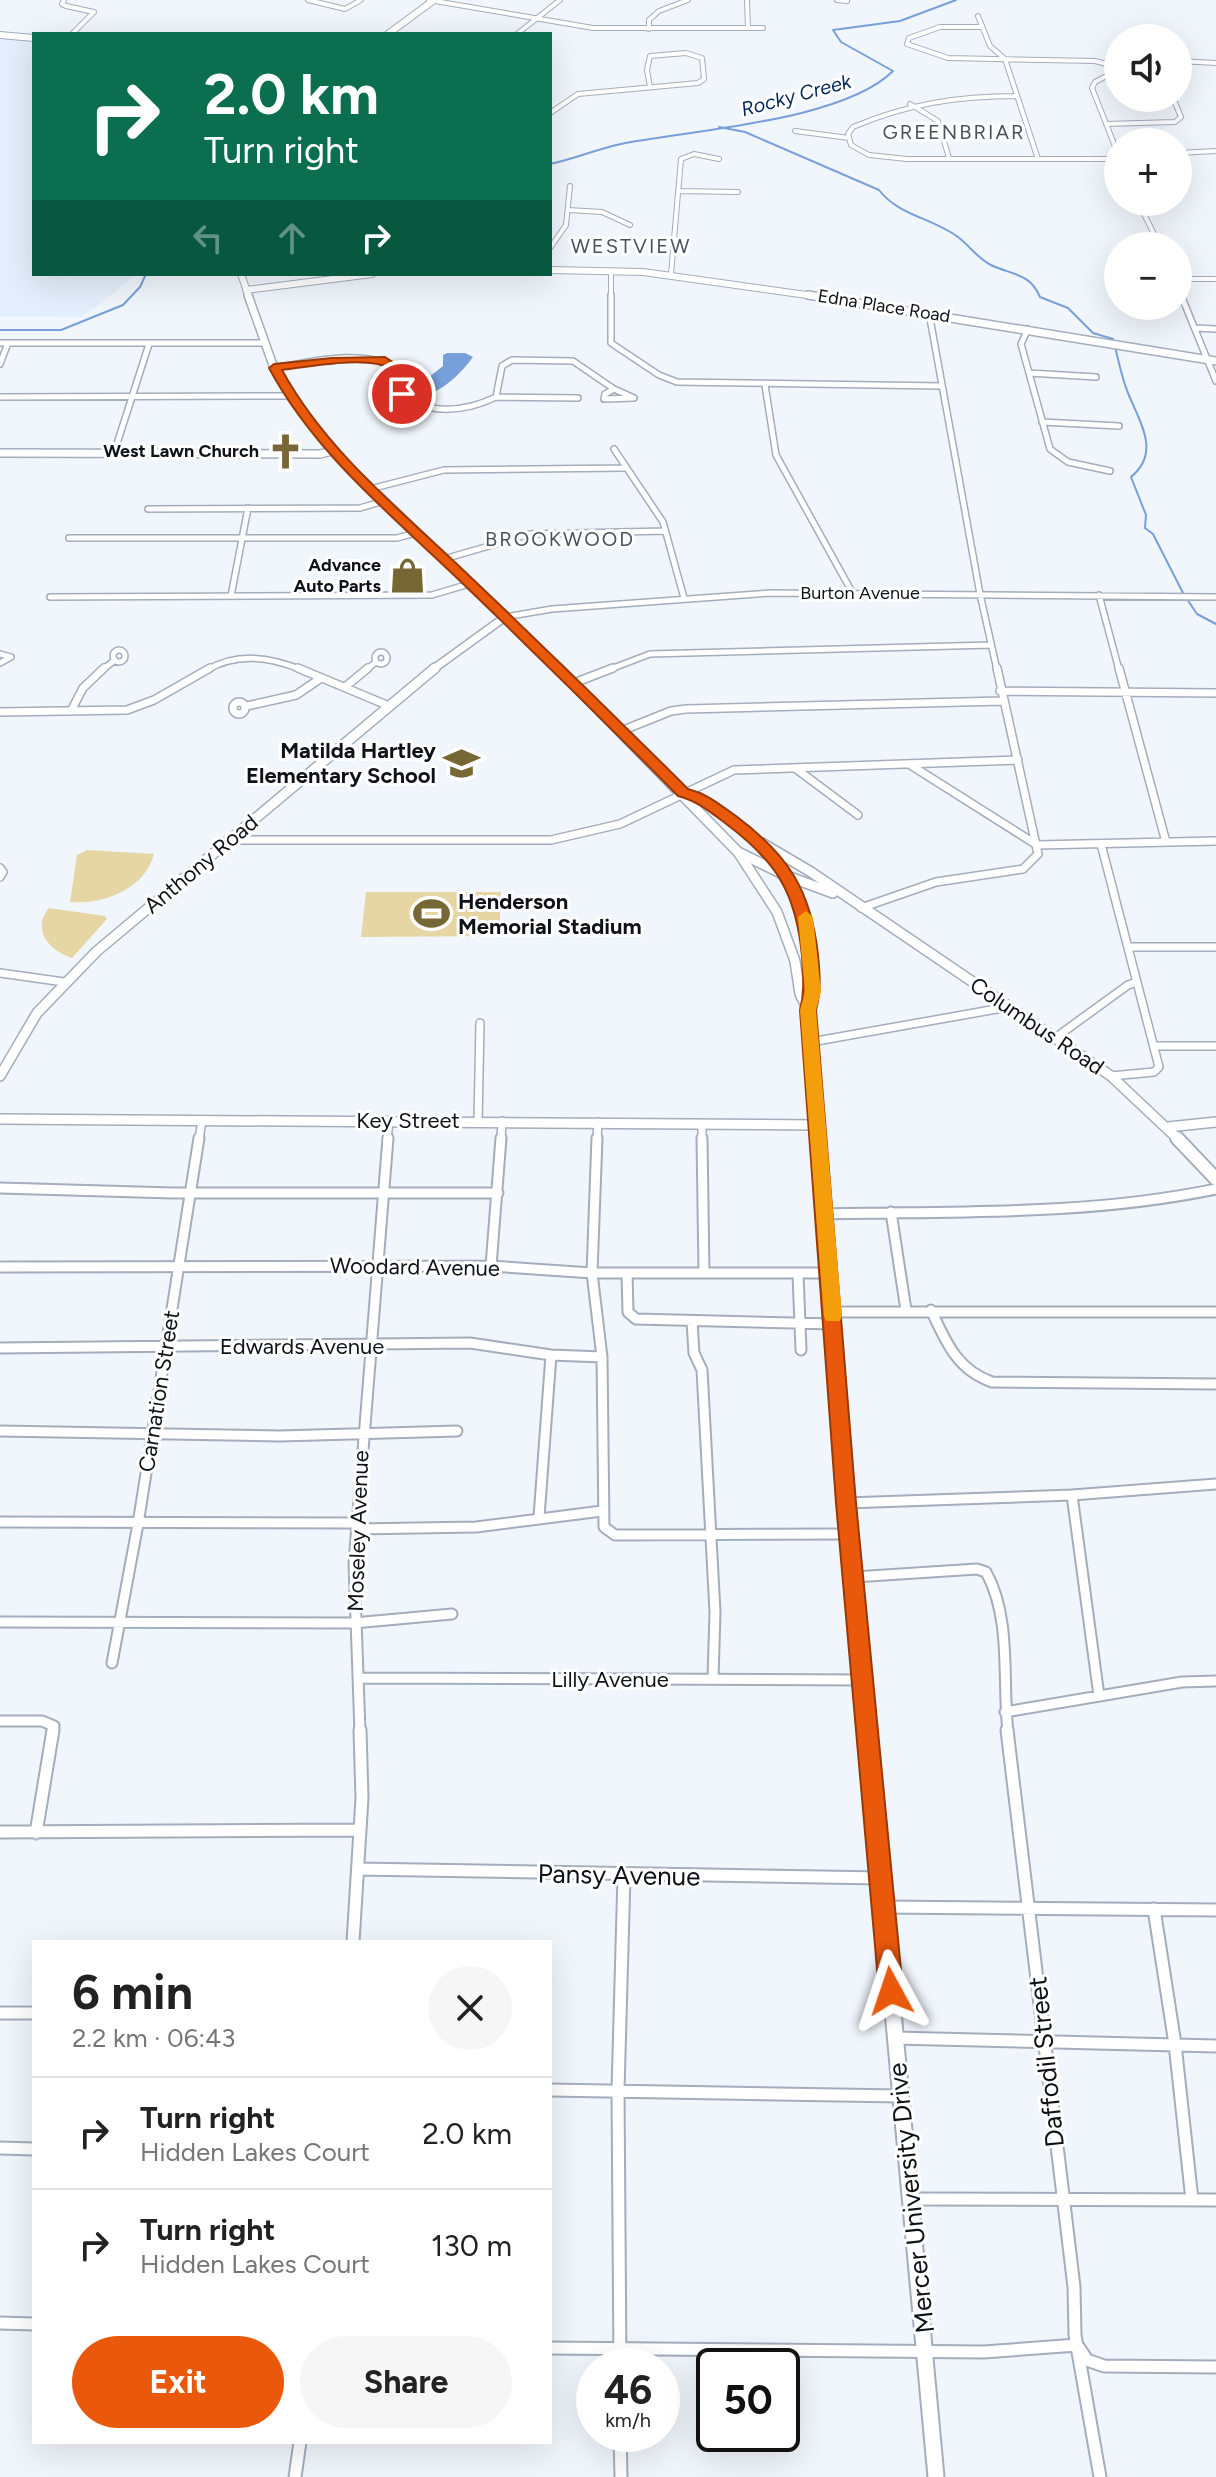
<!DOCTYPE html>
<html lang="en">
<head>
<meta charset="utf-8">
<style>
  body { margin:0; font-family:Figtree,sans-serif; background:#f6f6f6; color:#222; height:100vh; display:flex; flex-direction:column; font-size:30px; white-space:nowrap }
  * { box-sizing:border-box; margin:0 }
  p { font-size:26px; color:#767676 }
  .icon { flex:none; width:44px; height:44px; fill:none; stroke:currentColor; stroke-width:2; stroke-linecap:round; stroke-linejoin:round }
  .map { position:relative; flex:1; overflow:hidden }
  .sheet { position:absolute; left:32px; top:1940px; width:520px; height:504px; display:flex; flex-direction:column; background:#fff; border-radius:0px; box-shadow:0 8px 32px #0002 }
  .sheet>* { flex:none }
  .top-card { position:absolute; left:32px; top:32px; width:520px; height:244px; border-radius:0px; box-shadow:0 8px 32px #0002; background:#0b6e4f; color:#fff; overflow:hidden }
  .fabs { position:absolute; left:1104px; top:24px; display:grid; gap:16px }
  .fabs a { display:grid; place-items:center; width:88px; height:88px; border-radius:50%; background:#fff; box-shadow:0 8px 32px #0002; font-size:40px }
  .speed { position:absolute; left:576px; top:2348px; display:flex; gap:16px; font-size:40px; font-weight:700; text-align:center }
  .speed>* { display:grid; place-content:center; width:104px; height:104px; border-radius:50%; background:#fff; box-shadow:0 8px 32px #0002; line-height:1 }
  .speed small { font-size:20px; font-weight:400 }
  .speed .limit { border:4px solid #111; border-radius:12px; background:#fff; color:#111 }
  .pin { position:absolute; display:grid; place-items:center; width:68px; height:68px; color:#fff; margin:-34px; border:4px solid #fff; border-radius:50%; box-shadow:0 2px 8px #0007 }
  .me { position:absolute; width:88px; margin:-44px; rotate:355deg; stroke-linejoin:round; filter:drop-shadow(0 0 6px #0008) }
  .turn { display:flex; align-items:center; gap:28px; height:168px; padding:0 40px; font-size:36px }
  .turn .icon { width:104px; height:104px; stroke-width:2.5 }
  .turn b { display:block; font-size:56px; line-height:68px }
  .lanes { display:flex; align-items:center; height:76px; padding:0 40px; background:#0003; justify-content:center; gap:40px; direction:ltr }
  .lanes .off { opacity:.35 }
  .round { display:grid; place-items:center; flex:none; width:84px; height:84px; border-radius:42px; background:#f6f6f6 }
  .overview { display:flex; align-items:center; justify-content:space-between; height:136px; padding:0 40px }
  h1 { font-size:48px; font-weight:700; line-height:60px }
  .action { display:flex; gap:16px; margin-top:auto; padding:16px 40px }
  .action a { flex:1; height:92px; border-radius:48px; background:#ea580c; color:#fff; font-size:32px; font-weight:700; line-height:92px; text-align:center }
  .action a+a { background:#f6f6f6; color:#222 }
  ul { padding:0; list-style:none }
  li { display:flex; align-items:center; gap:24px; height:112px; padding:0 40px; border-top:2px solid #e0e0e0 }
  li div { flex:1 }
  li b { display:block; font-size:30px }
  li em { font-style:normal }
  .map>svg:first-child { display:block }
</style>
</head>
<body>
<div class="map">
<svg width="1216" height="2477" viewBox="0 0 1216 2477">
  <rect width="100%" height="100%" fill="#f1f6fc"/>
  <!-- built -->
  <path fill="#e5eefc" d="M0,38L34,41V274H136L99,305L80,317H0Z"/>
  <!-- green -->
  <path fill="#e6d6a4" d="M87,850L154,854C145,889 103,905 70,902L77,855Z
    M366,892H501L499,936L361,937Z
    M49,908L105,916L107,919L72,958C49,951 31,929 49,908Z"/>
  <!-- water -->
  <path fill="#779fd9" d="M447,353H465L473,357C463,371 439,397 420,394L419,385L443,366V355Z"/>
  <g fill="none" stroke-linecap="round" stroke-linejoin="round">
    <!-- stream -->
    <path stroke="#779fd9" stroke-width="2" d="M719,127L745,132L879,190C899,216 933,218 958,237C970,246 977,258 991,265C1012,275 1030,273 1040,297L1068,308L1093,333L1113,339C1118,357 1121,376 1128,393C1140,423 1161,452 1131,477L1146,515L1145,528L1153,534L1183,593
      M550,164C574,159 597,149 621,144C692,130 843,121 893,71L841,42L833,30L900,21L956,0
      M0,330H61L123,305L140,287L146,274
      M1187,599L1197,614L1216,624"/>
    <defs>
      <path id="street-far4" d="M64,0L62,4L66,6L94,12L72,34
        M308,0L345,9L361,0
        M429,0L593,28H763
        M747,0L748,28
        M837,0L847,1
        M978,16L990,46L1005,59L1038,159
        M982,27H940L909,38L907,44L948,58L1095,61L1118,67
        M649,29V20L659,11L688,0
        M517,34L560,0
        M1178,61L1216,63
        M1118,70L1095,82L1092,88L1118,154
        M1017,96C958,96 907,104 853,127L848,134L851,145L869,155L907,159H1118
        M910,104L938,121L949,158
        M550,113L578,94L698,83L704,79L702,58L686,53L650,56L647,70L650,87
        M1106,124L1175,122L1181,117L1173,98
        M795,131L849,138
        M1178,153L1216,151
        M678,191L738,192
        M1138,202L1160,246
        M568,210L602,212L630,225
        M550,248L566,225L570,186
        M611,271V297
        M671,274L681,159L694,154L719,159
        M1178,279H1216
        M1178,289L1181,297"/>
      <path id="street-far3" d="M611,295V343L659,375L677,382L940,386
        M1181,295L1216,381
        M929,313L980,594L997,670
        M1195,328L1216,329
        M1028,329L1021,344L1050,449L1068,462L1110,471
        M0,343H263
        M0,364L8,343
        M274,368C311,362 362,348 396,368L398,390C424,417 465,412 496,397L502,366L512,360L573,361L614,389
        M1029,373L1096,377
        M765,385L776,455L852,592
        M614,389L634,398L604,399L605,394Z
        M0,397L290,396
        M496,397L578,398
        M1042,422L1119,426
        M614,449L663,522L684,598
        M114,453L149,344
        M370,489L444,470L624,468
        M148,509L360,508L384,501
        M69,538H397L416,533
        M444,559L530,534L665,531
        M1099,595L1119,670
        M231,596L248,508
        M50,597L432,595L469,584
        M505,617L552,609L770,593L1216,597
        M113 656a6 6 0 1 1 12 0a6 6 0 1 1-12 0Z
        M375 658a6 6 0 1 1 12 0a6 6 0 1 1-12 0Z
        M0,654L11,657L0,663
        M102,670L115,660
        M207,670C238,652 270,657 302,670
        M366,670L376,662
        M608,670L650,654L991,645"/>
      <path id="street-far2" d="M298,668L389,706
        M1119,668L1166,842
        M574,683L613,668
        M345,687L368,668
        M1000,691L1216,693
        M233 708a6 6 0 1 1 12 0a6 6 0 1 1-12 0Z
        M247,706L296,695L321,678
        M71,711L83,688L104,668
        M0,712L127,710L154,700L210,668
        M621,731L671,711L686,709L1002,701
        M909,764L1037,845L1216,841
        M795,768L858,815
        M231,840H551L620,824L734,770L1018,760
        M1101,844L1159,1067L1154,1072L1111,1076
        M0,868L3,872L0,877
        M861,908L936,882L1023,869L1038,854L997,668
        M1128,947H1216
        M0,973L64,982
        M1055,1038L1128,985L1137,982
        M811,1042L1008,1007
        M1154,1046H1216
        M478,1121L480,1023
        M702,1124V1140
        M199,1140L202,1120
        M387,1140L389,1120
        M501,1140L502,1121
        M597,1140L598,1122"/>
      <path id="street-far1" d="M597,1138L592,1273L602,1357L604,1527L615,1535L849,1534
        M702,1138L704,1273
        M0,1188L173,1193H498
        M891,1212L906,1310
        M824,1214C956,1211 1086,1216 1216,1189
        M491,1266L501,1138
        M0,1267L491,1266L592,1273H829
        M627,1273L628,1312L636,1319L833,1324
        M798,1274L801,1350
        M931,1310C946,1342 957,1370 992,1382L1216,1384
        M833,1312H1216
        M692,1321L694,1353L702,1370L715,1612L713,1679
        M0,1348L470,1343L551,1355L602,1357
        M0,1431L280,1436L457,1431
        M1072,1495L1099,1696
        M846,1503L1072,1495L1216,1484
        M539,1517L551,1355
        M0,1522L356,1523
        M356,1529L476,1527L602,1511
        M854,1577L977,1569L986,1572C1012,1619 1002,1680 1008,1732
        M0,1622L354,1623L452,1614
        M112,1663L138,1524L199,1138
        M358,1678L863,1680
        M1005,1712L1182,1682L1216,1681
        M0,1721H42L54,1726L53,1732
        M360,1732L354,1563L388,1138"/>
      <path id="street" d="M1007,1730L1074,2287L1075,2335L1100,2477
        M0,1832L360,1830
        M36,1833L53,1730
        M358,1869L880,1878
        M884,1907L1216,1910
        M1154,1909L1175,2044L1192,2200
        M353,1942L362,1798L360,1730
        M0,2013H34
        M895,2038L1216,2046
        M550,2090L900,2096
        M0,2148L34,2149
        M911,2199L1216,2200
        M0,2323L34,2324
        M550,2348L984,2352L1077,2345L1087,2360L1104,2366L1216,2367
        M620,2366L618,2090L624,1876
        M620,2434L621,2477
        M295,2477L300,2442"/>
      <path id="secondary-far4" d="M388,34L434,0
        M0,35L34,38
        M550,270L643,272L821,297
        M241,274L249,297
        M246,290L372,274"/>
      <path id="secondary-far3" d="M248,295L274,368L290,396L332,451L561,670
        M808,295L1216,361
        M0,453L320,454L332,451
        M432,670L505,617"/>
      <path id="secondary-far2" d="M558,668L738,852L777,912L795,961L800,994L808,1010L818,1140
        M683,793C704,798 719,811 736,824C792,868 825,937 808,1010
        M762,843L811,872L1111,1076L1179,1140
        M738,852L787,876L833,893
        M0,1076L37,1013L97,951L435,668
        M0,1119L816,1125
        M1168,1127L1216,1122"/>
      <path id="secondary-far1" d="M818,1138L867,1732
        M1177,1138L1216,1179"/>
      <path id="secondary" d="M867,1730L936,2477"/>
    </defs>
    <!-- street-far4 casing -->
    <use href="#street-far4" stroke="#a3adbc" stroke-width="6"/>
    <!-- street-far3 casing -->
    <use href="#street-far3" stroke="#a3adbc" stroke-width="8"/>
    <!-- street-far2 casing -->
    <use href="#street-far2" stroke="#a3adbc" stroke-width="10"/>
    <!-- street-far1 casing -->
    <use href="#street-far1" stroke="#a3adbc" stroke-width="13"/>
    <!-- street casing -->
    <use href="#street" stroke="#a3adbc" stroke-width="15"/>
    <!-- secondary-far4 casing -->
    <use href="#secondary-far4" stroke="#a3adbc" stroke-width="8"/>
    <!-- secondary-far3 casing -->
    <use href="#secondary-far3" stroke="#a3adbc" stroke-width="10"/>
    <!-- secondary-far2 casing -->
    <use href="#secondary-far2" stroke="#a3adbc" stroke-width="12"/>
    <!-- secondary-far1 casing -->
    <use href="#secondary-far1" stroke="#a3adbc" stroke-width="16"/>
    <!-- secondary casing -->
    <use href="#secondary" stroke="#a3adbc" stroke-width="19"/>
    <!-- street-far4 -->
    <use href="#street-far4" stroke="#fff" stroke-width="4"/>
    <!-- street-far3 -->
    <use href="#street-far3" stroke="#fff" stroke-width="5"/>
    <!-- street-far2 -->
    <use href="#street-far2" stroke="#fff" stroke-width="7"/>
    <!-- street-far1 -->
    <use href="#street-far1" stroke="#fff" stroke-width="9"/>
    <!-- street -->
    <use href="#street" stroke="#fff" stroke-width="11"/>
    <!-- secondary-far4 -->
    <use href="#secondary-far4" stroke="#fff" stroke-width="6"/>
    <!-- secondary-far3 -->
    <use href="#secondary-far3" stroke="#fff" stroke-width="7"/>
    <!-- secondary-far2 -->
    <use href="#secondary-far2" stroke="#fff" stroke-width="9"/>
    <!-- secondary-far1 -->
    <use href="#secondary-far1" stroke="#fff" stroke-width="12"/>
    <!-- secondary -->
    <use href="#secondary" stroke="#fff" stroke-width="15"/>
  </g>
  <!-- route -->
  <path fill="#ea580c" stroke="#983908" stroke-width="2" d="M385,357L402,368L406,397H398L391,388L390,369C370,355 307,367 282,370C325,449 397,507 461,568C538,641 613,714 688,789C708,794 720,805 736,816C788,855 811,890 818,955C820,975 821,991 816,1010L856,1503L903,1991L900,1999L891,2003L883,1999L879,1991L836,1503L800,1010C805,991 803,975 802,956C796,892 776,861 725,823C709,811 697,801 678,796C606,723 532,650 458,579C389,513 314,452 269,368L274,364L332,358Z"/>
  <!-- slow -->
  <path fill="#f59e0b" d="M806,911L813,917L821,992L816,1010L842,1316L840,1321H826L824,1316L800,1010L805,992L798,917Z"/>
  <!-- icons -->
  <defs>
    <symbol id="church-bare" viewBox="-9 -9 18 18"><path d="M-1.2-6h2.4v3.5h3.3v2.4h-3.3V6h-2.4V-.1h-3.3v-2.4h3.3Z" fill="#776735" stroke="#fff" stroke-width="2.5" paint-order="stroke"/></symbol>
    <symbol id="shop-bare" viewBox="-9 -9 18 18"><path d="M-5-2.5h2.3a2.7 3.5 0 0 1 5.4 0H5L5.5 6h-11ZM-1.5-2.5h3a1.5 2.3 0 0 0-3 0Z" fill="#776735" stroke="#fff" stroke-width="2.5" paint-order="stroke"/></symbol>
    <symbol id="school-bare" viewBox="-9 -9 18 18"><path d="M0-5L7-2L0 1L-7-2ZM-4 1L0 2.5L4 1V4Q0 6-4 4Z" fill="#776735" stroke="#fff" stroke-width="2.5" paint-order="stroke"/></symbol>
    <symbol id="stadium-bare" viewBox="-9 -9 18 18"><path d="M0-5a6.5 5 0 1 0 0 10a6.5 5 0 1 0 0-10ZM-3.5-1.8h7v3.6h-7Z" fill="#776735" stroke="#fff" stroke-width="2.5" paint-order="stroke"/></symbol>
  </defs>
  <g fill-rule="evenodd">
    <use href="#church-bare" x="260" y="426" width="51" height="51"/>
    <use href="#shop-bare" x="382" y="550" width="51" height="51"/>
    <use href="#school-bare" x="436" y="738" width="51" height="51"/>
    <use href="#stadium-bare" x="406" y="888" width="51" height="51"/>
  </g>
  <g text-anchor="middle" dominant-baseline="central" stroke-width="6" stroke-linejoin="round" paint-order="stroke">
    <!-- far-street labels -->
    <g font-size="18" fill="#0e1217" stroke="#fff">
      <text transform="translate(884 306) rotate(9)">Edna Place Road</text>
      <text x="860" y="593">Burton Avenue</text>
    </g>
    <!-- far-poi labels -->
    <g font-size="18" font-weight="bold" fill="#0e1217" stroke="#fff" text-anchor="end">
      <text x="259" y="451">West Lawn Church</text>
      <text x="381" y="565">Advance<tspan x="381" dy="21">Auto Parts</tspan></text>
    </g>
    <!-- far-water labels -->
    <g font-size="20" font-style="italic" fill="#01265a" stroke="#fff">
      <text transform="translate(796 95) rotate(-15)">Rocky Creek</text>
    </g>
    <!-- far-neighbourhood labels -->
    <g font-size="20" letter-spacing="2" fill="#49525f" stroke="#fff">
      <text x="954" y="132">GREENBRIAR</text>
      <text x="631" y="246">WESTVIEW</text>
      <text x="560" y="539">BROOKWOOD</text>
    </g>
    <!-- poi labels -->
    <g font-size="22" font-weight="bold" fill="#0e1217" stroke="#fff" text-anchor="end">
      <text x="436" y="750">Matilda Hartley<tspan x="436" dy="25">Elementary School</tspan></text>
      <text x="458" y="901" text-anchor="start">Henderson<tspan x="458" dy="25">Memorial Stadium</tspan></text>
    </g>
    <!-- street labels -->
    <g font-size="22" fill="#0e1217" stroke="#fff">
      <text transform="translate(201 864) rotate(-40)">Anthony Road</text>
      <text transform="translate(1037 1026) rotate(34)">Columbus Road</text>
      <text x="408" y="1120">Key Street</text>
      <text transform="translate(415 1267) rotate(1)">Woodard Avenue</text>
      <text x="302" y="1346">Edwards Avenue</text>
      <text transform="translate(159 1391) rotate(-81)">Carnation Street</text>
      <text transform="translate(358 1531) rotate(-88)">Moseley Avenue</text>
      <text x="610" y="1679">Lilly Avenue</text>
    </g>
    <!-- near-street labels -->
    <g font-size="26" fill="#0e1217" stroke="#fff">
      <text transform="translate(619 1875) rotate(1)">Pansy Avenue</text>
      <text transform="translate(1046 2062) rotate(-96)">Daffodil Street</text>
      <text transform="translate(911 2198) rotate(-96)">Mercer University Drive</text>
    </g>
  </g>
</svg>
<div class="fabs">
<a><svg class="icon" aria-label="sound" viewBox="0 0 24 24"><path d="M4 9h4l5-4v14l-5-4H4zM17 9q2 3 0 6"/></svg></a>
<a>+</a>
<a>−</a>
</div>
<div class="speed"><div>46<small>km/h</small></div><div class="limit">50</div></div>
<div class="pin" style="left:402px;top:394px;background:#d93025"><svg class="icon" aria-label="arrive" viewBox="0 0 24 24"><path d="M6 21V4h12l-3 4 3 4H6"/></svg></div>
<svg class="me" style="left:891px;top:1991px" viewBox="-20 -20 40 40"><path d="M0-17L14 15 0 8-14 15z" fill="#ea580c" stroke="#fff" stroke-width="4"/></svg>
<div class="top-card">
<div class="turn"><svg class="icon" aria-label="right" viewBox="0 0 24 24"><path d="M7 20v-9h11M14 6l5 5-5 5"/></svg><div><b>2.0 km</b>Turn right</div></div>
<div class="lanes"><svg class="icon off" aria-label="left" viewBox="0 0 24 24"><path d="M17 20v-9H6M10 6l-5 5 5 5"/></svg><svg class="icon off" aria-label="ahead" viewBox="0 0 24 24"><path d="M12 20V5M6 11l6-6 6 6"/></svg><svg class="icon" aria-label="right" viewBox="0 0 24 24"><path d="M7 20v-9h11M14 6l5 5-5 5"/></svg></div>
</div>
<section class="sheet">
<div class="overview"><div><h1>6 min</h1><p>2.2 km · 06:43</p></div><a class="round"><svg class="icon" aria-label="close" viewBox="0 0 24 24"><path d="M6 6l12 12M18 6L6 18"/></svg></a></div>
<ul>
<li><svg class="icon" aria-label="right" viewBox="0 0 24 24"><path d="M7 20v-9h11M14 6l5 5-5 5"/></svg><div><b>Turn right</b><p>Hidden Lakes Court</p></div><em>2.0 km</em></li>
<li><svg class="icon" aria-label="right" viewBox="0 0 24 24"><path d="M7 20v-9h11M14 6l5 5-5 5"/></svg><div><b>Turn right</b><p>Hidden Lakes Court</p></div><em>130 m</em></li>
</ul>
<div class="action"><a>Exit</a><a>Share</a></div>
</section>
</div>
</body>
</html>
